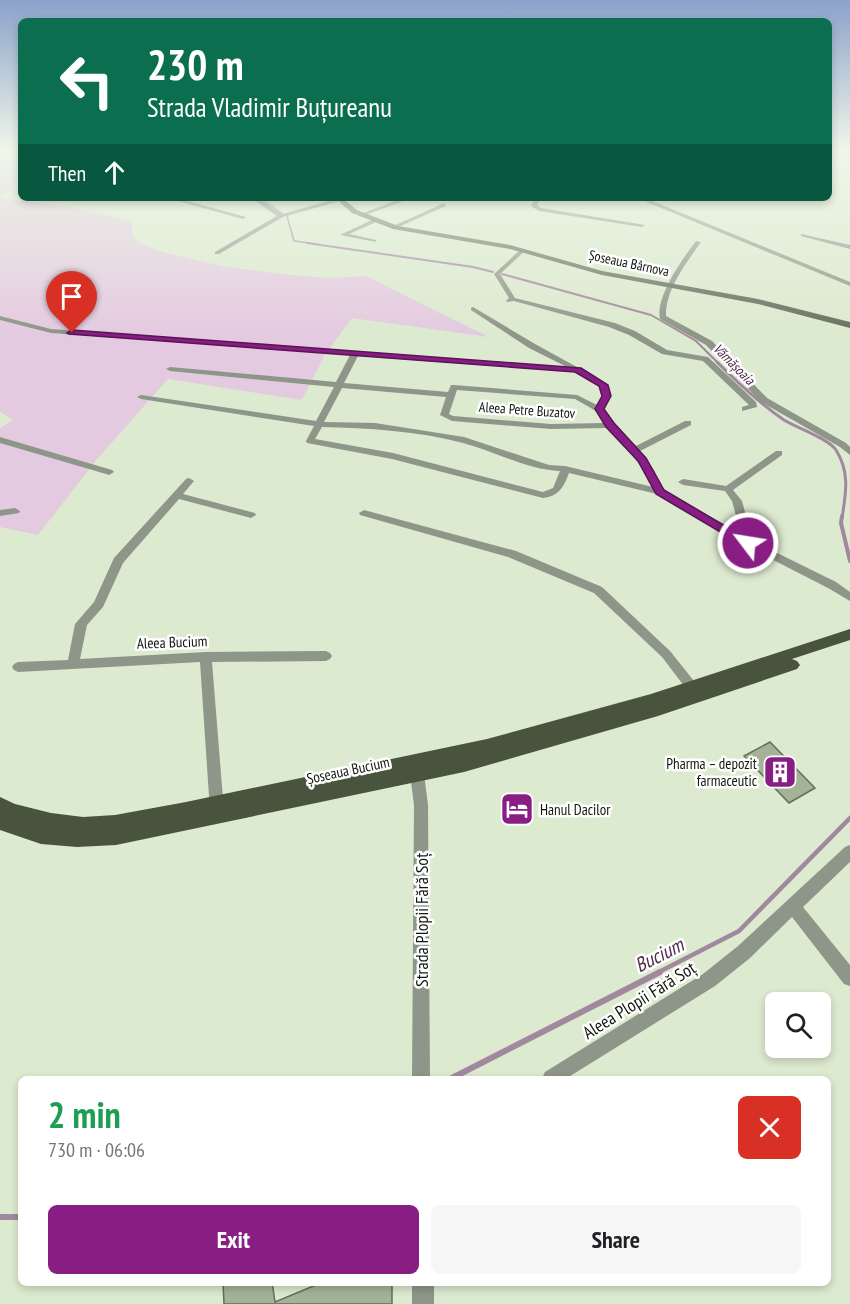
<!DOCTYPE html>
<html lang="en">
<head>
<meta charset="utf-8">
<style>
  body { margin:0; font-family:"PT Sans Narrow",sans-serif; background:#f6f6f6; color:#202124; height:100vh; display:flex; flex-direction:column; font-size:22px; white-space:nowrap }
  * { box-sizing:border-box; margin:0 }
  p { font-size:20px; color:#757577 }
  .icon { flex:none; width:33px; height:33px; fill:none; stroke:currentColor; stroke-width:2; stroke-linecap:round; stroke-linejoin:round }
  .map { position:relative; flex:1; overflow:hidden }
  .side { position:absolute; left:18px; top:1076px; width:813px; height:210px; display:flex; flex-direction:column; background:#fff; border-radius:9px; box-shadow:0 3px 9px #0003 }
  .side>* { flex:none }
  .banner { position:absolute; left:18px; top:18px; width:814px; height:183px; border-radius:9px; box-shadow:0 3px 9px #0003; background:#0b6e4f; color:#fff; overflow:hidden }
  .fabs { position:absolute; left:765px; top:992px; display:grid; gap:12px }
  .fabs a { display:grid; place-items:center; width:66px; height:66px; border-radius:9px; background:#fff; box-shadow:0 3px 9px #0003; font-size:30px }
  .pin { position:absolute; display:grid; place-items:center; width:51px; height:51px; color:#fff; margin:-62px -26px; border-radius:50% 50% 50% 0; rotate:-45deg; box-shadow:0 0 6px #0007 }
  .pin .icon { rotate:45deg }
  .me { position:absolute; width:66px; margin:-33px; rotate:301deg; stroke-linejoin:round; filter:drop-shadow(0 0 4px #0008) }
  .turn { display:flex; align-items:center; gap:21px; height:126px; padding:0 30px; font-size:27px }
  .turn .icon { width:78px; height:78px; stroke-width:2.5 }
  .turn b { display:block; font-size:42px; line-height:51px }
  .then { display:flex; align-items:center; height:57px; padding:0 30px; background:#0003; gap:12px; font-size:22px }
  .round { display:grid; place-items:center; flex:none; width:63px; height:63px; border-radius:9px; background:#f6f6f6 }
  .head { display:flex; align-items:center; justify-content:space-between; height:102px; padding:0 30px }
  h1 { font-size:36px; font-weight:600; line-height:45px; color:#1e9e55 }
  .button { display:flex; gap:12px; margin-top:auto; padding:12px 30px }
  .button a { flex:1; height:69px; border-radius:9px; background:#881e84; color:#fff; font-size:24px; font-weight:600; line-height:69px; text-align:center }
  .button a+a { background:#f6f6f6; color:#202124 }
  .map>svg:first-child { display:block }
</style>
</head>
<body>
<div class="map">
<svg width="850" height="1304" viewBox="0 0 850 1304">
  <rect width="100%" height="100%" fill="#dceacf"/>
  <!-- green -->
  <path fill="#e4cae0" d="M0,151H21V184L0,198L69,207L132,221V233L139,243L163,252L221,266L292,275L327,278L366,276L489,337L352,318L324,356L302,400L168,379L98,458L38,535L0,527V428L13,420L0,412Z"/>
  <g fill="none" stroke-linecap="round" stroke-linejoin="round">
    <!-- stream-far5 -->
    <path stroke="#a1889e" stroke-width="1.5" d="M260,198L283,214
      M287,216L294,241L317,244"/>
    <!-- stream-far4 -->
    <path stroke="#a1889e" stroke-width="2" d="M307,243L473,267L493,272
      M502,274L651,315L696,341L719,364"/>
    <!-- stream-far3 -->
    <path stroke="#a1889e" stroke-width="3" d="M717,362C738,383 759,403 784,420C797,428 829,439 836,450C850,472 846,493 842,518"/>
    <!-- stream-far2 -->
    <path stroke="#a1889e" stroke-width="4" d="M842,516L841,523L850,561"/>
    <!-- stream-far1 -->
    <path stroke="#a1889e" stroke-width="4.5" d="M657,973L739,931L850,818"/>
    <!-- stream -->
    <path stroke="#a1889e" stroke-width="6" d="M452,1078L660,972
      M0,1217H21"/>
  </g>
  <!-- building -->
  <path fill="#a4b397" stroke="#626e57" stroke-width="1.5" d="M770,742L815,788L789,803L744,756Z
    M223,1282H272L275,1302L323,1282H392V1304H224Z"/>
  <g fill="none" stroke-linecap="round" stroke-linejoin="round">
    <!-- minor -->
    <path fill="#8e9589" fill-rule="evenodd" d="M167,198H176L246,217L243,219Z
      M251,198H258L282,214L340,198L343,200L283,217L219,254H215V252L277,216Z
      M403,198H411L363,216L358,215Z
      M535,198H541L537,205L541,208L645,225L642,227L539,211L531,206Z
      M637,198H645L850,282V286Z
      M705,198H717L718,199L715,201Z
      M444,203L446,206L396,228L391,227Z
      M374,219L376,222L349,234L376,240V242L340,235Z
      M801,234L850,245V249L801,236Z
      M696,241L701,242C687,262 665,290 666,316L712,341L767,398L846,443L850,447V455L840,447L761,402L706,345L660,319C655,297 683,258 696,241Z
      M521,249L526,250L500,274L515,298L615,323L635,331L667,350L708,357L756,402L757,407L742,411V407L749,405L703,361L662,354L629,335L609,327L514,301L507,302L506,301L509,298L494,274Z
      M473,307L535,344L606,383L610,396L603,409L613,423L636,446L685,421H691V425L640,451L654,470L664,490L741,534L732,501L725,491L683,485L678,482L683,479L726,486L776,451H782V455L733,490L742,501L753,541L836,582L850,592V601L828,588L744,545L657,494L569,473C564,487 559,496 543,498L392,459L307,443L306,441L314,426L141,399L137,397L141,395L316,421L334,387L170,371L166,369L170,367L336,382L350,355L51,333L0,320V316L51,329L567,367L529,348L471,310V308ZM358,356L575,372L599,386L602,396L597,405L577,395L454,385H451L448,392L344,383ZM342,388L446,397L440,415L452,421L551,429L608,428C626,446 641,464 653,487L565,466L549,465L464,437L375,423L324,422ZM457,390L575,399L596,411L604,423L551,424L453,416L449,414ZM322,427C367,428 419,431 463,443C495,451 526,470 560,471L553,488L543,492L393,453L315,439Z
      M0,437L112,470L114,472L109,475L106,474L0,443Z
      M189,478L194,481L183,494L255,513L256,515L251,518L179,499L123,563L103,607L87,625L80,659L206,652L326,651L330,653L332,656L330,659L326,661L212,662L224,811L222,816L217,818L212,816L210,811L200,662L18,672L14,670L12,667L14,664L18,662L68,660L75,624L94,602L114,558L186,479Z
      M15,508L20,511L19,513L0,516V510Z
      M364,510L516,551L602,587L670,651L702,691L704,695L702,699H694L662,657L594,593L508,557L360,515L359,513Z
      M416,760L421,762L423,766L428,805L430,1078H412L414,805L409,766L411,762Z
      M850,845V862L803,907L850,965V986L844,984L792,917L750,958L715,986L567,1078H542L545,1072L703,974L738,946L845,847Z
      M412,1282H434V1304H412Z"/>
    <!-- secondary -->
    <path fill="#666f5d" fill-rule="evenodd" d="M335,198H342L357,210L398,226L510,245L602,271L758,299L850,322V328L758,304L602,275L510,249L393,229L352,213Z"/>
    <!-- primary -->
    <path fill="#49543f" fill-rule="evenodd" d="M850,629V640L792,659L797,661L800,665L797,669L658,716L464,772L116,845L77,847L41,844L0,830V797L15,804L51,813L83,817L115,815L186,802L487,739L651,694Z"/>
  </g>
  <!-- sky -->
  <linearGradient id="sky" x2="0" y2="1"><stop stop-color="#8ba2ca"/><stop offset="0.45" stop-color="#eff6e9"/><stop offset="1" stop-color="#eff6e9" stop-opacity="0"/></linearGradient>
  <rect width="850" height="334" fill="url(#sky)"/>
  <!-- route -->
  <path fill="#881e84" stroke="#581456" stroke-width="1.5" d="M72,330L581,368L608,385L611,396L604,409L614,423L646,458L664,490L754,543L752,546H744L656,494L638,461L606,427L595,409L602,396L599,386L575,372L69,334L67,333Z"/>
  <!-- icons -->
  <defs>
    <symbol id="building-square" viewBox="-11 -11 22 22"><rect x="-9" y="-9" width="18" height="18" rx="4" fill="#881e84" stroke="#fff"/><path d="M-4-6H4V6H1V3H-1V6H-4ZM-2.5-4.3h1.7v1.8h-1.7ZM.8-4.3h1.7v1.8H.8ZM-2.5-1h1.7V.8h-1.7ZM.8-1h1.7V.8H.8Z" fill="#fff"/></symbol>
    <symbol id="hotel-square" viewBox="-11 -11 22 22"><rect x="-9" y="-9" width="18" height="18" rx="4" fill="#881e84" stroke="#fff"/><path d="M-6-4.5h1.5V1H6V5H4.5V3h-9V5H-6ZM-4 0a1.8 1.8 0 1 1 3.6 0ZM.5 0V-2.5h3Q6-2.5 6 0Z" fill="#fff"/></symbol>
  </defs>
  <g fill-rule="evenodd">
    <use href="#building-square" x="761" y="753" width="38" height="38"/>
    <use href="#hotel-square" x="498" y="790" width="38" height="38"/>
  </g>
  <g text-anchor="middle" dominant-baseline="central" stroke-width="5" stroke-linejoin="round" paint-order="stroke">
    <!-- far-street labels -->
    <g font-size="14" fill="#12170e" stroke="#fff">
      <text transform="translate(629 263) rotate(12)">Șoseaua Bârnova</text>
      <text transform="translate(527 410) rotate(4)">Aleea Petre Buzatov</text>
    </g>
    <!-- far-water labels -->
    <g font-size="14" font-style="italic" fill="#4f2b4c" stroke="#fff">
      <text transform="translate(734 364) rotate(45)">Vămășoaia</text>
    </g>
    <!-- street labels -->
    <g font-size="15" fill="#12170e" stroke="#fff">
      <text transform="translate(172 642) rotate(-2)">Aleea Bucium</text>
      <text transform="translate(348 770) rotate(-12)">Șoseaua Bucium</text>
    </g>
    <!-- poi labels -->
    <g font-size="15" fill="#12170e" stroke="#fff" text-anchor="end">
      <text x="757" y="763">Pharma – depozit<tspan x="757" dy="17">farmaceutic</tspan></text>
      <text x="540" y="809" text-anchor="start">Hanul Dacilor</text>
    </g>
    <!-- near-street labels -->
    <g font-size="18" fill="#12170e" stroke="#fff">
      <text transform="translate(421 920) rotate(-90)">Strada Plopii Fără Soț</text>
      <text transform="translate(639 1000) rotate(-32)">Aleea Plopii Fără Soț</text>
    </g>
    <!-- near-water labels -->
    <g font-size="20" font-style="italic" fill="#4f2b4c" stroke="#fff">
      <text transform="translate(659 955) rotate(-27)">Bucium</text>
    </g>
  </g>
</svg>
<div class="fabs">
<a><svg class="icon" aria-label="search" viewBox="0 0 24 24"><circle cx="10" cy="10" r="6"/><path d="M15 15l6 6"/></svg></a>
</div>
<div class="pin" style="left:72px;top:333px;background:#d93025"><svg class="icon" aria-label="arrive" viewBox="0 0 24 24"><path d="M6 21V4h12l-3 4 3 4H6"/></svg></div>
<svg class="me" style="left:748px;top:543px" viewBox="-20 -20 40 40"><circle r="17" fill="#881e84" stroke="#fff" stroke-width="3"/><path d="M0-11L8 9 0 5-8 9z" fill="#fff"/></svg>
<div class="banner">
<div class="turn"><svg class="icon" aria-label="left" viewBox="0 0 24 24"><path d="M17 20v-9H6M10 6l-5 5 5 5"/></svg><div><b>230 m</b>Strada Vladimir Buțureanu</div></div>
<div class="then">Then<svg class="icon" aria-label="ahead" viewBox="0 0 24 24"><path d="M12 20V5M6 11l6-6 6 6"/></svg></div>
</div>
<section class="side">
<div class="head"><div><h1>2 min</h1><p>730 m · 06:06</p></div><a class="round" style="background:#d93025;color:#fff"><svg class="icon" aria-label="close" viewBox="0 0 24 24"><path d="M6 6l12 12M18 6L6 18"/></svg></a></div>
<div class="button"><a>Exit</a><a>Share</a></div>
</section>
</div>
</body>
</html>
